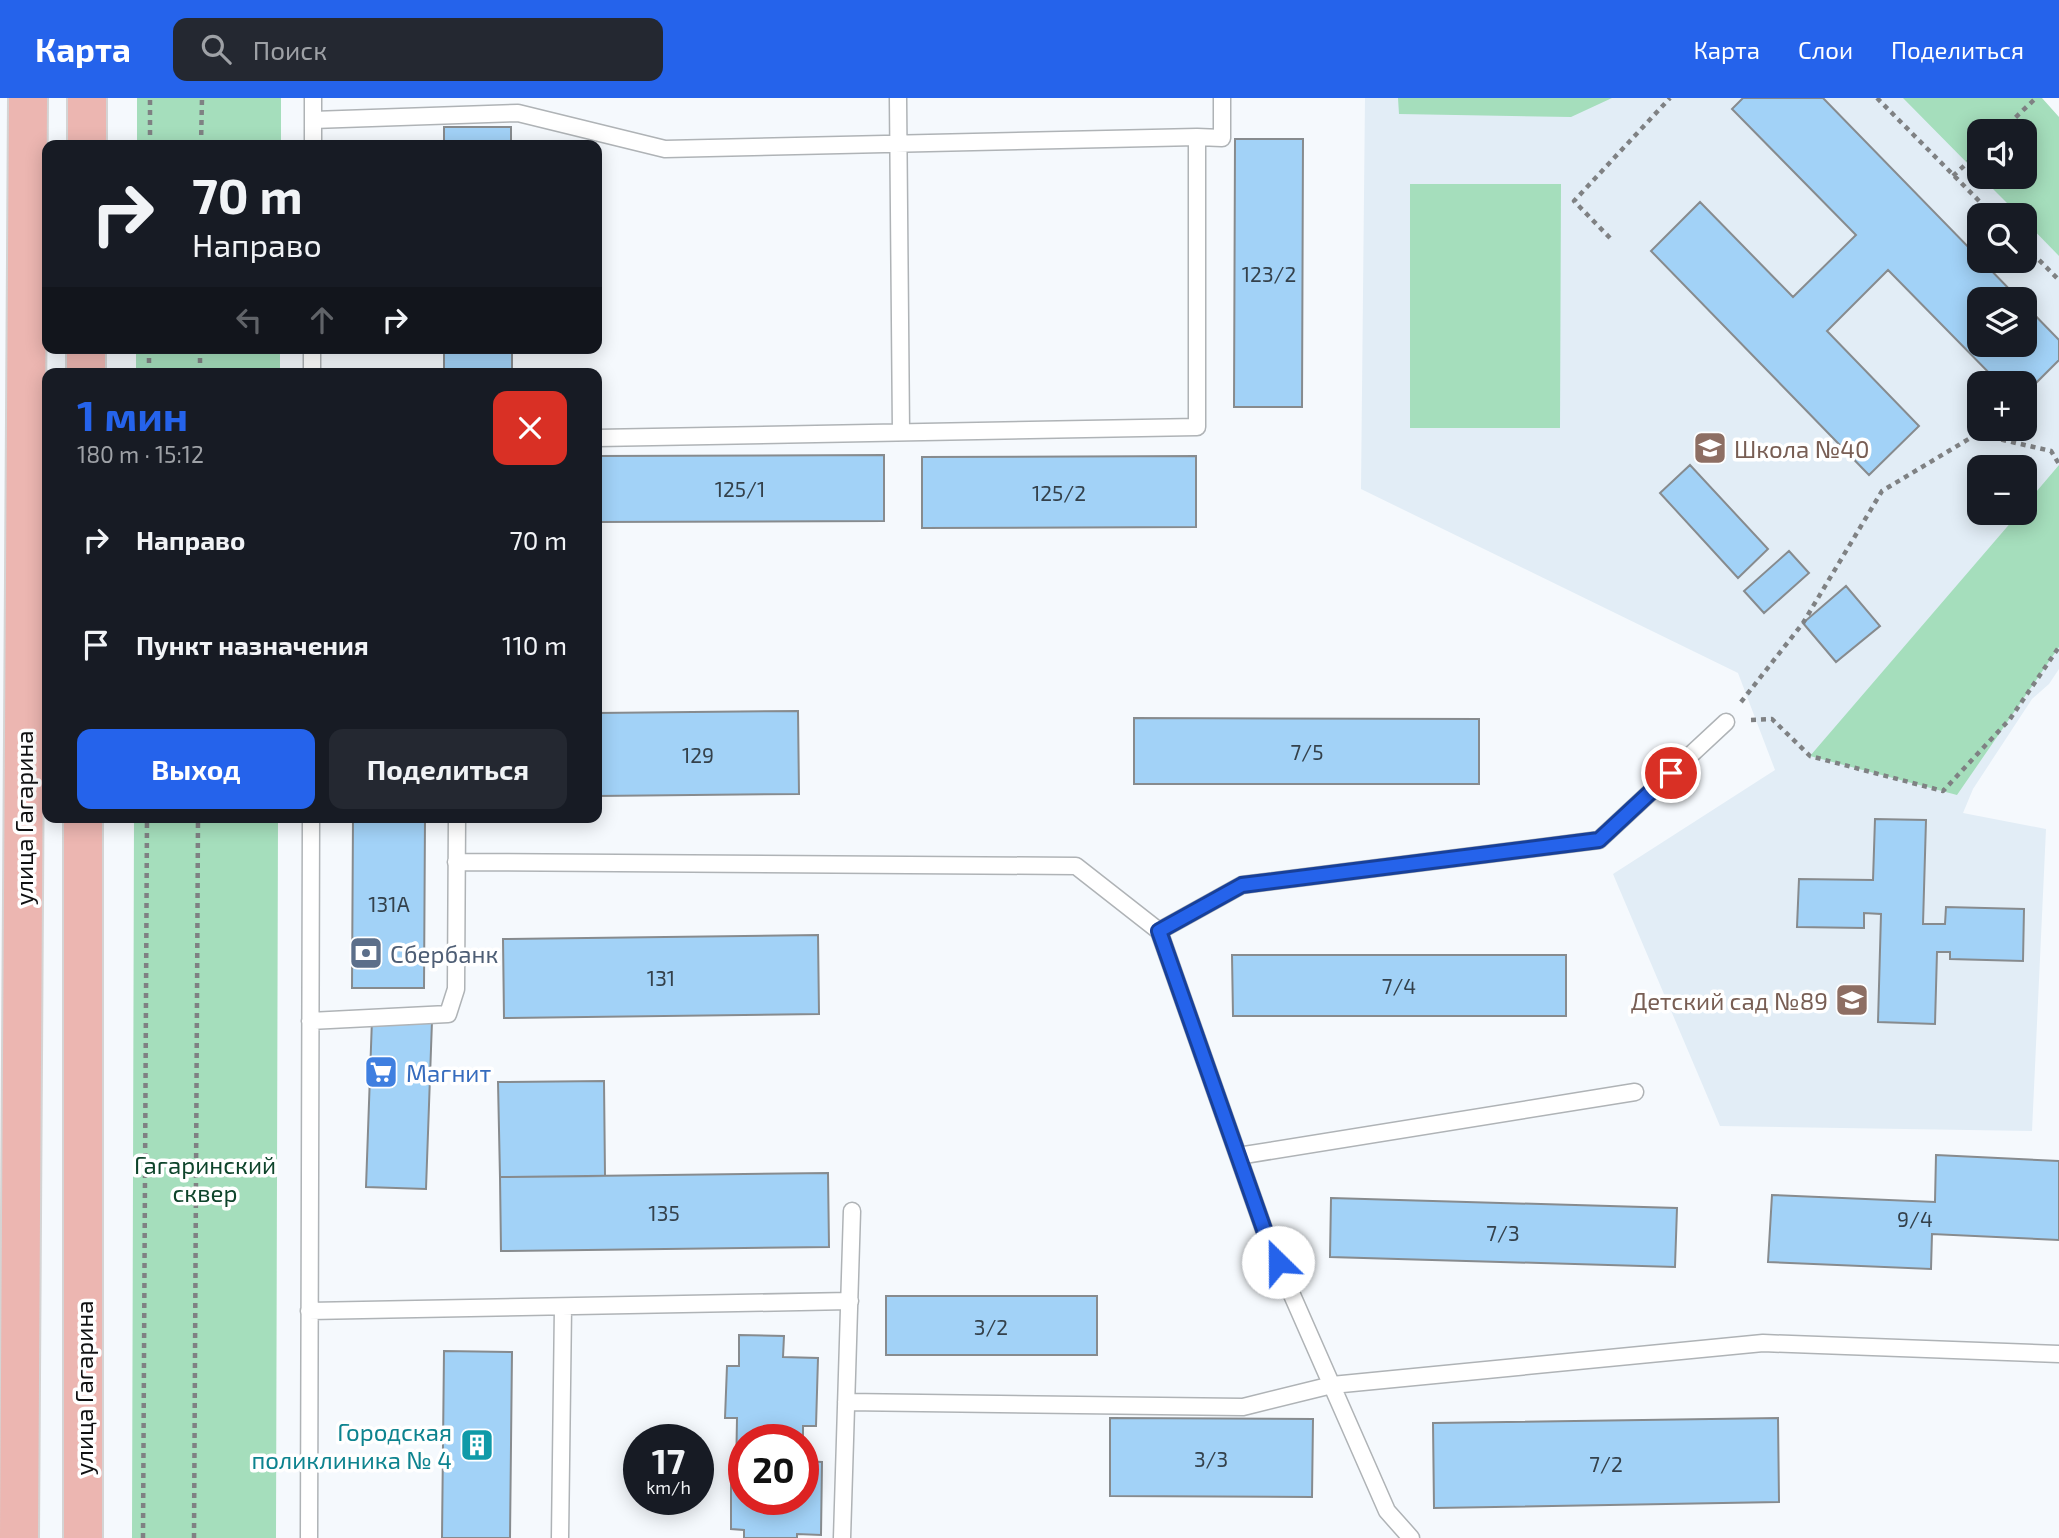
<!DOCTYPE html>
<html lang="ru">
<head>
<meta charset="utf-8">
<style>
  body { margin:0; font-family:"Exo 2",sans-serif; background:#242831; color:#f1f3f6; height:100vh; display:flex; flex-direction:column; font-size:26px; white-space:nowrap }
  * { box-sizing:border-box; margin:0 }
  p { font-size:23px; color:#9ea1a6 }
  .icon { flex:none; width:38px; height:38px; fill:none; stroke:currentColor; stroke-width:2; stroke-linecap:round; stroke-linejoin:round }
  .map { position:relative; flex:1; overflow:hidden }
  .drawer { position:absolute; left:42px; top:270px; width:560px; height:455px; display:flex; flex-direction:column; background:#171b24; border-radius:14px; box-shadow:0 4px 18px #0003 }
  .drawer>* { flex:none }
  .top-card { position:absolute; left:42px; top:42px; width:560px; height:214px; border-radius:14px; box-shadow:0 4px 18px #0003; background:#171b24; color:#f1f3f6; overflow:hidden }
  .buttons { position:absolute; left:1967px; top:21px; display:grid; gap:14px }
  .buttons a { display:grid; place-items:center; width:70px; height:70px; border-radius:14px; background:#171b24; box-shadow:0 4px 18px #0003; font-size:35px }
  .speed { position:absolute; left:623px; top:1326px; display:flex; gap:14px; font-size:35px; font-weight:700; text-align:center }
  .speed>* { display:grid; place-content:center; width:91px; height:91px; border-radius:50%; background:#171b24; box-shadow:0 4px 18px #0003; line-height:1 }
  .speed small { font-size:18px; font-weight:400 }
  .speed .limit { border:10px solid #d22; background:#fff; color:#111 }
  .pin { position:absolute; display:grid; place-items:center; width:60px; height:60px; color:#fff; margin:-30px; border:4px solid #fff; border-radius:50%; box-shadow:0 2px 7px #0007 }
  .me { position:absolute; width:77px; margin:-38px; rotate:337deg; stroke-linejoin:round; filter:drop-shadow(0 0 5px #0008) }
  .turn { display:flex; align-items:center; gap:24px; height:147px; padding:0 35px; font-size:32px }
  .turn .icon { width:91px; height:91px; stroke-width:2.5 }
  .turn b { display:block; font-size:49px; line-height:60px }
  .lanes { display:flex; align-items:center; height:66px; padding:0 35px; background:#0003; justify-content:center; gap:35px; direction:ltr }
  .lanes .off { opacity:.35 }
  .round { display:grid; place-items:center; flex:none; width:74px; height:74px; border-radius:14px; background:#242831 }
  .summary { display:flex; align-items:center; justify-content:space-between; height:119px; padding:0 35px }
  h1 { font-size:42px; font-weight:700; line-height:52px; color:#2563eb }
  .action { display:flex; gap:14px; margin-top:auto; padding:14px 35px }
  .action a { flex:1; height:80px; border-radius:14px; background:#2563eb; color:#fff; font-size:28px; font-weight:700; line-height:80px; text-align:center }
  .action a+a { background:#242831; color:#f1f3f6 }
  ul { padding:0; list-style:none }
  li { display:flex; align-items:center; gap:21px; height:105px; padding:0 35px }
  li div { flex:1 }
  li b { display:block; font-size:26px }
  li em { font-style:normal }
  header { display:flex; align-items:center; gap:42px; box-sizing:border-box; height:98px; padding:0 35px; background:#2563eb; color:#fff }
  header strong { font-size:33px }
  nav { display:flex; gap:38px; margin-inline-start:auto; font-size:24px }
  .search { width:490px; height:63px; background:#242831; display:flex; align-items:center; gap:18px; box-sizing:border-box; padding:0 24px; border-radius:14px; color:#9ea1a6; font-size:26px }
  .map>svg:first-child { display:block }
</style>
</head>
<body>
<header>
<strong>Карта</strong>
<div class="search"><svg class="icon" aria-label="search" viewBox="0 0 24 24"><circle cx="10" cy="10" r="6"/><path d="M15 15l6 6"/></svg>Поиск</div>
<nav><a>Карта</a><a>Слои</a><a>Поделиться</a></nav>
</header>
<div class="map">
<svg width="2059" height="1440" viewBox="0 0 2059 1440">
  <rect width="100%" height="100%" fill="#f5f9fd"/>
  <!-- built -->
  <path fill="#e2edf6" fill-rule="evenodd" d="M1365,0H2036L2059,28V571L2049,586L2032,601L1973,691L1963,715L2046,731L2032,1033L1720,1028L1613,776L1775,672L1738,575L1361,391ZM1979,33H2025V79H1979ZM1979,117H2025V163H1979ZM1979,201H2025V247H1979ZM1979,285H2025V331H1979ZM1979,369H2025V415H1979Z"/>
  <!-- green -->
  <path fill="#a5debc" d="M137,0H281V47H137Z
    M1398,0H1612L1571,19L1399,16Z
    M1903,0H2042L2059,19V158L2025,123V117H2019L1981,79H2025V33H1979V77Z
    M1410,86H1561L1560,330H1410Z
    M136,250H280V275H136Z
    M2059,367V549L1957,697L1810,658L2019,415H2025V407Z
    M134,719H278L276,1440H132Z"/>
  <!-- building -->
  <path fill="#a2d2f7" stroke="#878b8e" stroke-width="2" d="M1743,0H1823L1979,160V163H1982L2019,201H1979V247H2025V207L2059,242V262L2025,296V285H1999L1888,172L1827,233L1919,328L1869,377L1651,153L1700,104L1793,199L1856,137L1732,11Z
    M444,29H511V47H444Z
    M1235,41H1303L1302,309H1234Z
    M444,250H512V275H444Z
    M884,357V423L597,424V358Z
    M1196,358V429L922,430V359Z
    M1690,367L1768,451L1738,480L1660,395Z
    M1789,453L1809,475L1764,515L1744,493Z
    M1846,488L1880,528L1836,564L1803,525Z
    M798,613L799,696L597,698V615Z
    M1134,620L1479,621V686H1134Z
    M353,719H425L424,890H352Z
    M1875,721L1926,722L1923,826H1945L1946,809L2024,811L2023,863L1950,861V854H1937L1935,926L1878,924L1881,816L1864,815V830L1797,829L1799,781L1873,782Z
    M818,837L819,916L504,920L503,841Z
    M1232,857H1566V918H1233Z
    M372,921L432,923L426,1091L366,1089Z
    M604,983L605,1078L500,1079L498,984Z
    M1936,1057L2059,1063V1142L1932,1136L1931,1171L1768,1164L1772,1097L1935,1104Z
    M828,1075L829,1149L501,1153L500,1079Z
    M1331,1100L1677,1110L1675,1169L1330,1159Z
    M886,1198H1097V1257H886Z
    M739,1237L784,1238L783,1259L818,1260L816,1328H803V1342H744V1402H803V1363L822,1364L821,1437L797,1436V1440H744V1432L731,1431V1378H736L737,1320H725L727,1268H739Z
    M444,1253L512,1254L510,1440H442Z
    M1110,1320L1313,1321L1312,1399L1110,1398Z
    M1778,1320L1779,1404L1434,1410L1433,1325Z"/>
  <g fill="none" stroke-linecap="round" stroke-linejoin="round">
    <defs>
      <path id="service" d="M898,0L901,334
        M313,22L518,15L665,51L1197,39V329L597,340
        M1197,39L1222,40V0
        M313,47V0
        M312,275V250
        M456,764L1076,768L1159,833L1267,1140L1387,1413L1411,1440
        M1159,833L1242,787L1599,742L1726,624
        M310,923L448,916L456,891L457,719
        M1238,1058L1635,994
        M309,1213L850,1203
        M846,1304L1243,1309L1332,1287L1763,1245L2059,1256
        M309,1440L311,719
        M560,1440L563,1209
        M842,1440L852,1113"/>
      <path id="primary" d="M87,47V0
        M86,275V250
        M83,719V1440
        M19,1440L28,0"/>
    </defs>
    <!-- service casing -->
    <use href="#service" stroke="#afb3b6" stroke-width="19"/>
    <!-- primary casing -->
    <use href="#primary" stroke="#d4d4d4" stroke-width="42"/>
    <!-- path -->
    <path stroke="#7f8183" stroke-width="4.5" stroke-dasharray="5 5" stroke-linecap="butt" d="M1877,0L1993,117
      M2001,33L2036,0
      M150,47V0
      M201,47L202,0
      M1953,78L1979,54
      M1610,140L1574,103L1670,0
      M2025,148L2059,182
      M149,275V250
      M200,275V250
      M1741,604L1803,525L1882,393L1977,336L2051,353L2059,366
      M1751,622L1772,621L1810,658L1943,693L2010,621L2059,549
      M143,1440L147,719
      M194,1440L198,719"/>
    <!-- service -->
    <use href="#service" stroke="#fff" stroke-width="16"/>
    <!-- primary -->
    <use href="#primary" stroke="#ecb6b1" stroke-width="38"/>
  </g>
  <g fill="none" stroke-linecap="round" stroke-linejoin="round">
    <defs>
      <path id="route" d="M1278,1164L1267,1140L1159,833L1242,787L1599,742L1671,675"/>
    </defs>
    <!-- route casing -->
    <use href="#route" stroke="#184099" stroke-width="18"/>
    <!-- route -->
    <use href="#route" stroke="#2563eb" stroke-width="12"/>
  </g>
  <!-- icons -->
  <defs>
    <symbol id="school-square" viewBox="-11 -11 22 22"><rect x="-9" y="-9" width="18" height="18" rx="4" fill="#8d6e63" stroke="#fff"/><path d="M0-5L7-2L0 1L-7-2ZM-4 1L0 2.5L4 1V4Q0 6-4 4Z" fill="#fff"/></symbol>
    <symbol id="bank-square" viewBox="-11 -11 22 22"><rect x="-9" y="-9" width="18" height="18" rx="4" fill="#5c6f8a" stroke="#fff"/><path d="M-6-4H6V4H-6ZM0-2.3a2.3 2.3 0 1 0 0 4.6a2.3 2.3 0 1 0 0-4.6Z" fill="#fff"/></symbol>
    <symbol id="supermarket-square" viewBox="-11 -11 22 22"><rect x="-9" y="-9" width="18" height="18" rx="4" fill="#3f7fe0" stroke="#fff"/><path d="M-6-5.5h2.5l.6 2H6L4.5 2H-2.5L-4.4-4H-6ZM-1.5 3.2a1.3 1.3 0 1 0 .1 0ZM3 3.2a1.3 1.3 0 1 0 .1 0Z" fill="#fff"/></symbol>
    <symbol id="building-square" viewBox="-11 -11 22 22"><rect x="-9" y="-9" width="18" height="18" rx="4" fill="#0f9aa8" stroke="#fff"/><path d="M-4-6H4V6H1V3H-1V6H-4ZM-2.5-4.3h1.7v1.8h-1.7ZM.8-4.3h1.7v1.8H.8ZM-2.5-1h1.7V.8h-1.7ZM.8-1h1.7V.8H.8Z" fill="#fff"/></symbol>
  </defs>
  <g fill-rule="evenodd">
    <use href="#school-square" x="1691" y="331" width="38" height="38"/>
    <use href="#bank-square" x="347" y="836" width="38" height="38"/>
    <use href="#school-square" x="1833" y="883" width="38" height="38"/>
    <use href="#supermarket-square" x="362" y="955" width="38" height="38"/>
    <use href="#building-square" x="458" y="1328" width="38" height="38"/>
  </g>
  <g text-anchor="middle" dominant-baseline="central" stroke-width="7" stroke-linejoin="round" paint-order="stroke">
    <!-- number labels -->
    <g font-size="21" fill="#34414b">
      <text x="1269" y="175">123/2</text>
      <text x="740" y="390">125/1</text>
      <text x="1059" y="394">125/2</text>
      <text x="1307" y="653">7/5</text>
      <text x="698" y="656">129</text>
      <text x="389" y="805">131А</text>
      <text x="661" y="879">131</text>
      <text x="1399" y="887">7/4</text>
      <text x="664" y="1114">135</text>
      <text x="1915" y="1120">9/4</text>
      <text x="1503" y="1134">7/3</text>
      <text x="991" y="1228">3/2</text>
      <text x="1211" y="1360">3/3</text>
      <text x="1606" y="1365">7/2</text>
    </g>
    <!-- education labels -->
    <g font-size="24" fill="#785e54" stroke="#fff" text-anchor="start">
      <text x="1734" y="350">Школа №40</text>
      <text x="1828" y="902" text-anchor="end">Детский сад №89</text>
    </g>
    <!-- street labels -->
    <g font-size="24" fill="#101112" stroke="#fff">
      <text transform="translate(23 720) rotate(-90)">улица Гагарина</text>
      <text transform="translate(83 1290) rotate(-90)">улица Гагарина</text>
    </g>
    <!-- service labels -->
    <g font-size="24" fill="#4e5e75" stroke="#fff" text-anchor="start">
      <text x="390" y="855">Сбербанк</text>
    </g>
    <!-- shop labels -->
    <g font-size="24" fill="#366cbe" stroke="#fff" text-anchor="start">
      <text x="406" y="974">Магнит</text>
    </g>
    <!-- park labels -->
    <g font-size="24" fill="#0e442b" stroke="#fff">
      <text x="205" y="1066">Гагаринский<tspan x="205" dy="28">сквер</tspan></text>
    </g>
    <!-- culture labels -->
    <g font-size="24" fill="#0d838f" stroke="#fff" text-anchor="end">
      <text x="452" y="1333">Городская<tspan x="452" dy="28">поликлиника № 4</tspan></text>
    </g>
  </g>
</svg>
<div class="buttons">
<a><svg class="icon" aria-label="sound" viewBox="0 0 24 24"><path d="M4 9h4l5-4v14l-5-4H4zM17 9q2 3 0 6"/></svg></a>
<a><svg class="icon" aria-label="search" viewBox="0 0 24 24"><circle cx="10" cy="10" r="6"/><path d="M15 15l6 6"/></svg></a>
<a><svg class="icon" aria-label="layers" viewBox="0 0 24 24"><path d="M12 4l9 5-9 5-9-5zM3 14l9 5 9-5"/></svg></a>
<a>+</a>
<a>−</a>
</div>
<div class="speed"><div>17<small>km/h</small></div><div class="limit">20</div></div>
<div class="pin" style="left:1671px;top:675px;background:#d93025"><svg class="icon" aria-label="arrive" viewBox="0 0 24 24"><path d="M6 21V4h12l-3 4 3 4H6"/></svg></div>
<svg class="me" style="left:1278px;top:1164px" viewBox="-20 -20 40 40"><circle r="19" fill="#fff"/><path d="M0-13L10 11 0 6-10 11z" fill="#2563eb"/></svg>
<div class="top-card">
<div class="turn"><svg class="icon" aria-label="right" viewBox="0 0 24 24"><path d="M7 20v-9h11M14 6l5 5-5 5"/></svg><div><b>70 m</b>Направо</div></div>
<div class="lanes"><svg class="icon off" aria-label="left" viewBox="0 0 24 24"><path d="M17 20v-9H6M10 6l-5 5 5 5"/></svg><svg class="icon off" aria-label="ahead" viewBox="0 0 24 24"><path d="M12 20V5M6 11l6-6 6 6"/></svg><svg class="icon" aria-label="right" viewBox="0 0 24 24"><path d="M7 20v-9h11M14 6l5 5-5 5"/></svg></div>
</div>
<section class="drawer">
<div class="summary"><div><h1>1 мин</h1><p>180 m · 15:12</p></div><a class="round" style="background:#d93025;color:#fff"><svg class="icon" aria-label="close" viewBox="0 0 24 24"><path d="M6 6l12 12M18 6L6 18"/></svg></a></div>
<ul>
<li><svg class="icon" aria-label="right" viewBox="0 0 24 24"><path d="M7 20v-9h11M14 6l5 5-5 5"/></svg><div><b>Направо</b></div><em>70 m</em></li>
<li><svg class="icon" aria-label="arrive" viewBox="0 0 24 24"><path d="M6 21V4h12l-3 4 3 4H6"/></svg><div><b>Пункт назначения</b></div><em>110 m</em></li>
</ul>
<div class="action"><a>Выход</a><a>Поделиться</a></div>
</section>
</div>
</body>
</html>
